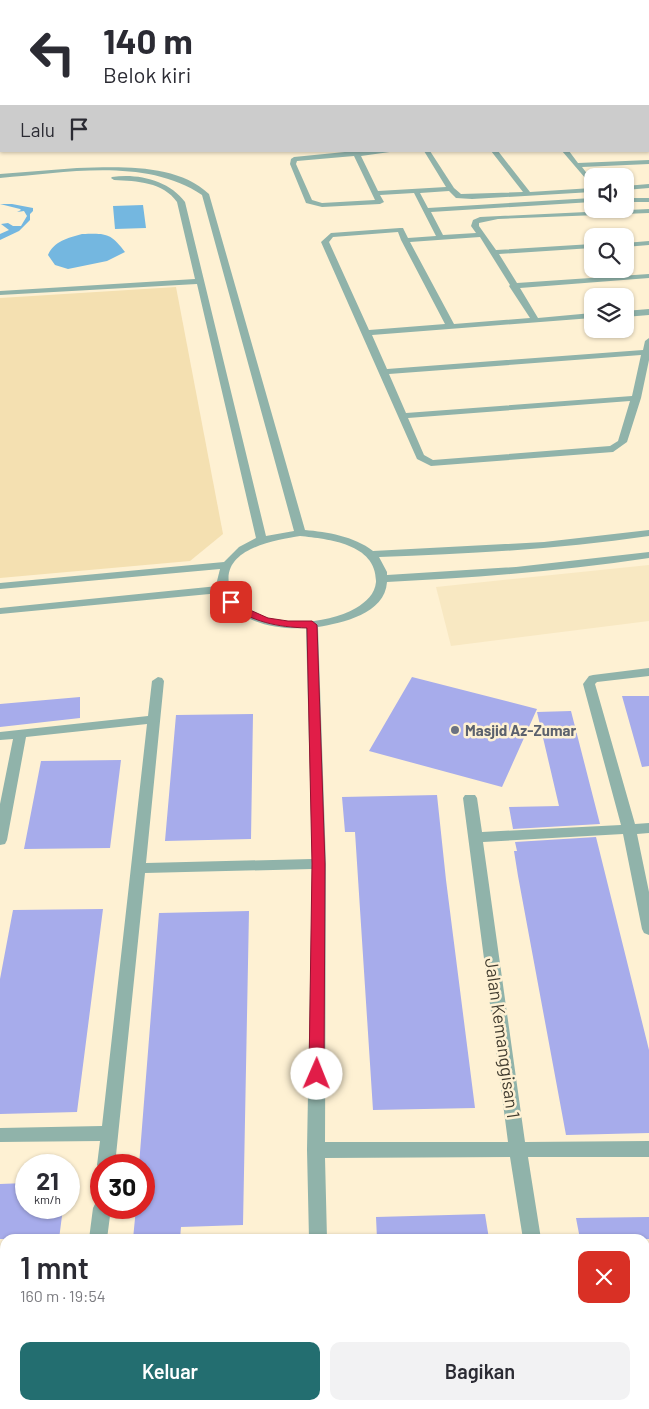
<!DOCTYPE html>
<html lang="id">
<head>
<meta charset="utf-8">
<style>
  body { margin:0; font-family:Barlow,sans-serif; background:#f2f2f3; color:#2b2b33; height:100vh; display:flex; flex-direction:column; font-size:19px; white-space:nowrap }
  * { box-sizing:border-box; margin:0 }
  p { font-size:16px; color:#7c7c81 }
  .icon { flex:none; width:28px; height:28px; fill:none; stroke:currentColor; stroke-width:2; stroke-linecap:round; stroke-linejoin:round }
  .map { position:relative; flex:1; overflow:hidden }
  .sheet { position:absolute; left:0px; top:1234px; width:650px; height:176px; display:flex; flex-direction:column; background:#fff; border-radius:15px 15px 0 0; box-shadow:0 1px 4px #0004 }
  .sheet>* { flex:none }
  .top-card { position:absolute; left:0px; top:0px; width:650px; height:152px; box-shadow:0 1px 4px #0004; background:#fff; color:#2b2b33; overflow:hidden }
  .tools { position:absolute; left:584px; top:168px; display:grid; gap:10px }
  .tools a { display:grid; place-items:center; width:50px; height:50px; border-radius:10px; background:#fff; box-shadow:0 1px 4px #0004; font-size:25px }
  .speed { position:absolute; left:15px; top:1154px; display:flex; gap:10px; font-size:25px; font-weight:700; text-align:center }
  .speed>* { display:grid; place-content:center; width:65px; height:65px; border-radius:50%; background:#fff; box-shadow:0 1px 4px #0004; line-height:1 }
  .speed small { font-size:12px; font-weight:400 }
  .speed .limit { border:8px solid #d22; background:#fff; color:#111 }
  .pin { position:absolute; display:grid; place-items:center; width:42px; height:42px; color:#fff; margin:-21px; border-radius:10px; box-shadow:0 2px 8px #0006 }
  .me { position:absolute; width:55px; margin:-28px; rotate:1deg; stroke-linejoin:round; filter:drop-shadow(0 0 4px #0008) }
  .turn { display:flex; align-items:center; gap:18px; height:105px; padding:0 20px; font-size:22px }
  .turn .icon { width:65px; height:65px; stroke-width:2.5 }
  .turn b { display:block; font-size:35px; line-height:42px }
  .then { display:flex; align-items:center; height:48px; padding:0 20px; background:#0003; gap:10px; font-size:19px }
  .round { display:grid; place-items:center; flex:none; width:52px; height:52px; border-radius:10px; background:#f2f2f3 }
  .headline { display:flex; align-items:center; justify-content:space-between; height:85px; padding:0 20px }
  h1 { font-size:30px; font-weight:600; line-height:38px }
  .primary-button { display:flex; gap:10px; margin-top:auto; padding:10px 20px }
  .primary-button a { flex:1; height:58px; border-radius:10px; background:#236e70; color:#fff; font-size:20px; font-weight:600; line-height:58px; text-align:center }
  .primary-button a+a { background:#f2f2f3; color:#2b2b33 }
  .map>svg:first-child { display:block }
</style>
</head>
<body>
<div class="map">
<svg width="649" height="1409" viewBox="0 0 649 1409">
  <rect width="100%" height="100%" fill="#fef1d3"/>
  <!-- built -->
  <path fill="#f8e8c2" d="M649,565V621L451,646L436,587Z"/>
  <!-- green -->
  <path fill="#f4e0b1" d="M176,287L223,534L190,561L0,578V298Z"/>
  <!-- water -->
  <path fill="#74b7e0" d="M0,204H12L33,208V211L30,214V220L19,231L0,240V234L9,230L1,224L8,223L13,226H21L27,216L24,211L17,212L21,210L20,209Z
    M143,205L146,228L115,229L113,206Z
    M82,234C106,233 111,233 125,252L107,261L68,269L55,265L48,255C54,241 68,238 82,234Z"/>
  <!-- building -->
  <path fill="#a7aceb" d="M412,677L537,709L502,787L369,751Z
    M622,696H649V766L642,767Z
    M80,697V718L0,727V704Z
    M571,711L600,824L513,829L509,807L559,806L537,712Z
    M253,714L251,839L165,841L176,715Z
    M121,760L110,848L24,849L41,761Z
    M437,795L446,880L475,1108L373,1110L355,832H345L342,797Z
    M596,837L649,1050V1133L566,1135L518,876L514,851H517L515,842Z
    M103,909L77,1112L0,1114V979L13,910Z
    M249,911L243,1225L181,1227L180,1239H133L136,1208H144V1165H139L159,913Z
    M26,1183V1208H63L59,1239H0V1184Z
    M485,1214L489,1239H377L376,1217Z
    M649,1217V1239H580L576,1218Z"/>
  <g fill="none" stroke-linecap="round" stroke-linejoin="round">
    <!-- minor -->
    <path fill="#90b3aa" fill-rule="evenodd" d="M47,0H61L62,1H49Z
      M312,0H322L323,1H314Z
      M583,0H591L592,1H585Z
      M0,13L1,14V16L0,17Z
      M0,27L1,28V32L0,31Z
      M0,46H1V50H0Z
      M0,75L1,76V80H0Z
      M0,97H1V101H0Z
      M0,118H1V122H0Z
      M355,151H397L361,156L378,191L446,187L424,151H430L454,188L461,194L523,192L491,151H498L530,192L592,188V192L472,199L456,198L449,191L420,193L428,208L592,198V202L431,212L443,235L476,233L471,226L473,220L480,217L649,209V213L498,219L479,223V226L496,250L592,244V248L499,254L517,283L649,274V278L520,288L538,318L592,313V318L372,335L387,369L643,350L645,341L649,338V360L641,398L627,442L613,452L431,466L417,459L321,242L331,233L400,228H403L408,238L436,236L414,193L380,195L384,202L380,204L322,207L306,203L290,164L291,159L294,157ZM354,156L375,200L322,203L312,200L296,164L297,161ZM398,232L401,240L445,324L369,330L329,242L333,237ZM480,237L510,285L509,286L530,318L454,324L410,242ZM641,355L632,396L406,413L389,374ZM630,401L618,441L610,446L433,460L424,455L408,418Z
      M562,151H569L578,163L649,160V164L582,167L592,180V186Z
      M77,168C119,167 176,163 209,194L305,530C327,532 354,536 373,551L544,542L649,530V536C559,549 470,554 379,557L387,572V575L516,567L649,552V558C562,571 475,578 387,582C385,614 342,623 318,627L326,864L325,1142H508L463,798L465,795H475L477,798L482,832L621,825L583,684L589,676L593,675L649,668V676L597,682L595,684L635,824L649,823V833L637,834L649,892V935L644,933L642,929L623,834L483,842L525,1142L649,1141V1157H528L541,1239H523L510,1157L325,1158L327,1239H309L307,1150L312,869L145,873L115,1165H101L100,1170L97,1165L100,1141L0,1142V1128L102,1126L147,724L26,737L7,840L5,844L0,845V804L13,739L0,740V732L148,716L152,681L158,677L162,678L164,681L146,863L312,859L306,628C274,630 238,622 220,593L0,614V608L218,586L217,581L220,569L0,589V583L224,562L239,547L256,538L197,284L0,295V291L195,279L177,202C163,182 137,181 114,180L111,178L112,177C137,173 169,180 185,202L266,536L294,531L202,195C145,157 65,173 0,178V174ZM300,536C329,539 377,544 376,582C375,594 366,602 356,608C326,625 276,628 246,608C237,603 231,594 229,584C223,548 276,540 300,536Z
      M649,184V188L625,190V186Z
      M625,198H649V202H625Z
      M649,241V245L625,247V243Z
      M649,309V315L625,317V311Z
      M101,1200V1208H111L107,1239H89L93,1208L96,1202Z
      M70,1405H90V1409H70Z
      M313,1405H333V1409H313Z
      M549,1405H569V1409H549Z"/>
  </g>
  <!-- route -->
  <path fill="#e11d48" stroke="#92132f" d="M231,599L250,610L268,618L288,621H312L317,625L325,864L324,1074L322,1078L317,1080L312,1078L309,1074L312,864L307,628C277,627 252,622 228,604L226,602Z"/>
  <!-- markers -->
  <circle fill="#6b7280" stroke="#fef1d3" stroke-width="2" cx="455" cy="730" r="5"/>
  <g text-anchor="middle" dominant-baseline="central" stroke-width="5" stroke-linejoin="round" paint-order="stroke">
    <!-- worship labels -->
    <g font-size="15" font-weight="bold" fill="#5b616d" stroke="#fef1d3" text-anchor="start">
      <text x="465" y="730">Masjid Az-Zumar</text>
    </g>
    <!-- near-street labels -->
    <g font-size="18" fill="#423d30" stroke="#fef1d3">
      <text transform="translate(503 1038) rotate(82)">Jalan Kemanggisan 1</text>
    </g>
  </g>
</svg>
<div class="tools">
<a><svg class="icon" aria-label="sound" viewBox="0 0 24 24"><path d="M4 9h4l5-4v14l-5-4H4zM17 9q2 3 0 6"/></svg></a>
<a><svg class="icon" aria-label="search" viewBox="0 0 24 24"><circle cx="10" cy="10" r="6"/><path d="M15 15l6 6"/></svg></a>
<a><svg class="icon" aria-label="layers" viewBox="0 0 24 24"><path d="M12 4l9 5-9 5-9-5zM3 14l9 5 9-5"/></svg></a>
</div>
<div class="speed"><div>21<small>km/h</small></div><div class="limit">30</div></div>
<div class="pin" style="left:231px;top:602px;background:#d93025"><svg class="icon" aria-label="arrive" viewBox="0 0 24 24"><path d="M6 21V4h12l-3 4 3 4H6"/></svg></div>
<svg class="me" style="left:317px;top:1074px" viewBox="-20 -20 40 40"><circle r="19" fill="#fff"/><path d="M0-13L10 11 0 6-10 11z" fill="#e11d48"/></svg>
<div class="top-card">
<div class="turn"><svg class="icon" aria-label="left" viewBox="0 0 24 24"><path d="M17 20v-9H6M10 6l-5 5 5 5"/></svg><div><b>140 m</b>Belok kiri</div></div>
<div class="then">Lalu<svg class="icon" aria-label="arrive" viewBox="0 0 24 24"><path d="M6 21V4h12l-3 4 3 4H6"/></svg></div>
</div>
<section class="sheet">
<div class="headline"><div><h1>1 mnt</h1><p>160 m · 19:54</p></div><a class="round" style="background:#d93025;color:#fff"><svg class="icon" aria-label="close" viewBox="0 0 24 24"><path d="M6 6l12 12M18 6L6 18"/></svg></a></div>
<div class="primary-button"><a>Keluar</a><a>Bagikan</a></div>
</section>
</div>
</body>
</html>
